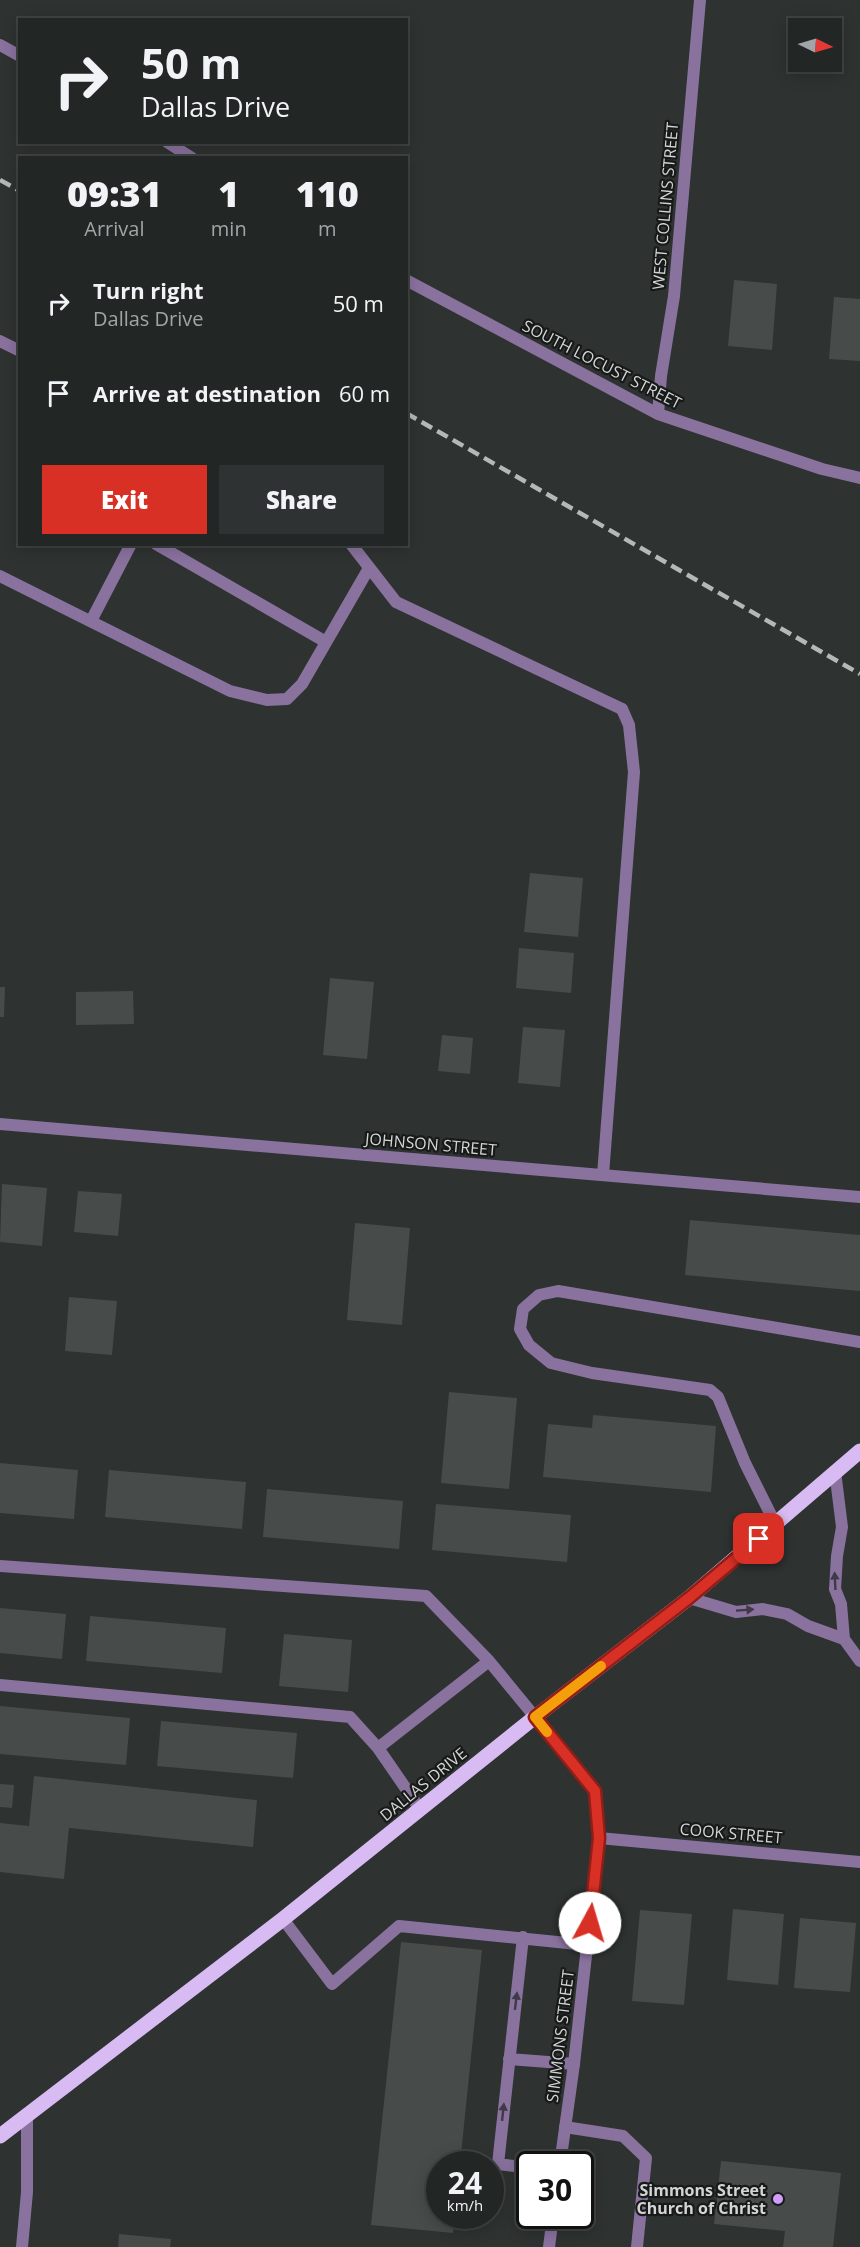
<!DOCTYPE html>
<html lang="en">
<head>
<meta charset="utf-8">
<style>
  body { margin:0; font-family:"Open Sans",sans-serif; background:#2e3232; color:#f1f3f6; height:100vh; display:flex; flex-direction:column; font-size:22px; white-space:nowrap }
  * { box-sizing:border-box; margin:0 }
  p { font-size:20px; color:#a2a5a7 }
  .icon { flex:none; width:33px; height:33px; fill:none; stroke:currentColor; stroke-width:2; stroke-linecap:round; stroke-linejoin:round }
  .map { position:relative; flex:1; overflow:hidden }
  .sheet { position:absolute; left:18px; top:156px; width:390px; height:390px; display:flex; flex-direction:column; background:#222625; border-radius:0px; box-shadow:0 3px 15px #0003,0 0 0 2px #3f4342 }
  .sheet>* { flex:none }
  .banner { position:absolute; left:18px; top:18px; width:390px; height:126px; border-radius:0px; box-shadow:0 3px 15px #0003,0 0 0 2px #3f4342; background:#222625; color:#f1f3f6; overflow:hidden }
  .needle { width:39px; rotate:95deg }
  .tools { position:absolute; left:788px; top:18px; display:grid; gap:12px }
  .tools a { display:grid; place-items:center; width:54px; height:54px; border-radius:0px; background:#222625; box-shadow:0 3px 15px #0003,0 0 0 2px #3f4342; font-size:30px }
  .speed { position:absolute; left:426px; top:2151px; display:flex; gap:12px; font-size:30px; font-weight:700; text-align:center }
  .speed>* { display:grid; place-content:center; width:78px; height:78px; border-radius:50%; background:#222625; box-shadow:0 3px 15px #0003,0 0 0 2px #3f4342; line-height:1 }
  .speed small { font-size:15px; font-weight:400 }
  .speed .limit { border:3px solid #111; border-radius:9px; background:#fff; color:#111 }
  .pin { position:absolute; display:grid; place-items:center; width:51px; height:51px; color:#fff; margin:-26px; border-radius:12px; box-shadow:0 3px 9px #0006 }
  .me { position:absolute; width:66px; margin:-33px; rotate:6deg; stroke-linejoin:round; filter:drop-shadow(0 0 4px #0008) }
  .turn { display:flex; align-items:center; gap:21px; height:126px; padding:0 24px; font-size:27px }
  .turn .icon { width:78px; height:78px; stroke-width:2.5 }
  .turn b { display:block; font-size:42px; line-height:51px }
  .eta { display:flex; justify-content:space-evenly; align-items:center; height:102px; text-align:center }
  .eta b { font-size:36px; font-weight:800; line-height:42px }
  .cta { display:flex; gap:12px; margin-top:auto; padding:12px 24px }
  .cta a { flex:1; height:69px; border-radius:0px; background:#d93025; color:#fff; font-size:24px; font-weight:800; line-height:69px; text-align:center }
  .cta a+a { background:#2e3232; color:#f1f3f6 }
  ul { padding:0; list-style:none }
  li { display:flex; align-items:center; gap:18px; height:90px; padding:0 24px }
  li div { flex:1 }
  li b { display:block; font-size:22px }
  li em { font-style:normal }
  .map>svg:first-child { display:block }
</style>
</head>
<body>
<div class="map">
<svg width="860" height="2247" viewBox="0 0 860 2247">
  <rect width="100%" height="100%" fill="#2e3231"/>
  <!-- building -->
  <path fill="#474c4b" d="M734,280L777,284L772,350L728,346Z
    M834,297L860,299V361L829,359Z
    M530,873L583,878L578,937L524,932Z
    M519,948L574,953L571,993L516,988Z
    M330,978L374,982L367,1059L323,1055Z
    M0,987H5L4,1017H0Z
    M133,991L134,1024L76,1025V992Z
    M523,1027L565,1030L560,1087L518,1083Z
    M442,1035L473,1038L470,1074L438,1071Z
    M2,1184L47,1188L42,1246L0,1242Z
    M78,1191L122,1194L118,1236L74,1232Z
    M690,1220L860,1235V1291L685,1275Z
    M355,1223L410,1228L402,1325L347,1320Z
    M69,1297L117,1301L112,1355L65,1351Z
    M449,1392L517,1398L509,1489L441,1483Z
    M593,1415L716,1426L711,1492L543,1477L548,1424L592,1428Z
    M0,1463L78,1470L74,1519L0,1513Z
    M109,1470L246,1482L242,1529L105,1517Z
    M267,1489L403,1501L399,1549L263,1537Z
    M436,1504L571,1515L567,1562L432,1550Z
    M0,1608L66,1614L62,1659L0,1653Z
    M90,1616L226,1628L222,1673L86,1661Z
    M284,1634L352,1640L348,1692L279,1686Z
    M0,1706L130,1718L126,1765L0,1754Z
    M161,1721L297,1733L293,1778L157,1766Z
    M34,1776L257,1800L253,1847L69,1828L64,1879L0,1872V1823L29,1826Z
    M0,1784L14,1785L12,1808L0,1807Z
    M733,1909L784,1914L778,1985L727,1980Z
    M640,1910L692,1914L684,2005L632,2001Z
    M800,1918L856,1923L850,1992L794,1988Z
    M401,1942L482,1950L460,2164H440V2216H455L453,2233L371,2225Z
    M721,2161L841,2173L833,2247H783L785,2231L714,2224Z
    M119,2234L171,2239L170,2247H118Z"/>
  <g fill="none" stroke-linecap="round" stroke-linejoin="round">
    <!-- service -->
    <path stroke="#89729e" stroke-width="12" d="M0,341L20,351
      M156,544L326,642
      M351,544L396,602L622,709
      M0,576L230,691L267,700L287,699L302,684L369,568
      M91,621L131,544
      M835,1471L842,1527L837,1556L835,1589L841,1604L844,1639L860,1661
      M776,1525L745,1463L718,1397L710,1390L592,1373L551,1363L529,1345L520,1329L523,1309L539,1295L558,1291L860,1342
      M0,1566L426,1596L489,1661L535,1717
      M689,1598L736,1612L763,1609L787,1614L808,1626L844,1639
      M0,1685L350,1717L378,1748L420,1809
      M378,1748L489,1661
      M283,1919L332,1984L399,1926L587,1945
      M523,1937L498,2164L530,2168
      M509,2059L574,2064
      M565,2127L623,2136L646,2158L637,2247"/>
    <!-- minor -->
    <path stroke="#89729e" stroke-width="12" d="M0,45L20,56
      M167,142L192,158
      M406,280L658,414L822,469L860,478
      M658,414L661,376L674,296L700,0
      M0,1124L860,1197
      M603,1175L634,772L629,725L622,709
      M535,1717L595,1791L599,1838L574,2064L560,2164
      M599,1838L860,1862
      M22,2247L27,2192V2114
      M549,2247L553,2216"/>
    <!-- primary -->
    <path stroke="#d7bbf2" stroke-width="15" d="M0,2136L283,1919L535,1717L689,1598L860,1451"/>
    <!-- rail -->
    <path stroke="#b4b8b7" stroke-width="4.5" stroke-dasharray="12 6" stroke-linecap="butt" d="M0,180L20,191
      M406,413L860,674"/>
  </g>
  <!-- one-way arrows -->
  <defs><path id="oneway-solid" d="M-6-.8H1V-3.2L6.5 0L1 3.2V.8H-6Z" transform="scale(1.5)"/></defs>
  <g fill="#3f3948">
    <use href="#oneway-solid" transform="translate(835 1581) rotate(-93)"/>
    <use href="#oneway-solid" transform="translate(745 1610) rotate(-4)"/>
    <use href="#oneway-solid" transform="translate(516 2001) rotate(-83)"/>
    <use href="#oneway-solid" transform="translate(503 2112) rotate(-84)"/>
  </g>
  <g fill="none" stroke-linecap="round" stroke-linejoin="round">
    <defs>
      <path id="route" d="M590,1923L599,1838L595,1791L535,1717L689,1598L759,1539"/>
    </defs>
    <!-- route casing -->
    <use href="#route" stroke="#8d1f18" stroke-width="15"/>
    <!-- route -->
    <use href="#route" stroke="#d93025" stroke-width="10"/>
    <!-- slow -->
    <path stroke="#f59e0b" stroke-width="10" d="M547,1732L535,1717L601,1666"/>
  </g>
  <!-- markers -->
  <circle fill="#d09dfe" stroke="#171a19" stroke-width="2" cx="778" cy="2199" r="6"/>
  <g text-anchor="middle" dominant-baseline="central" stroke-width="4.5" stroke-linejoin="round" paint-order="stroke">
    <!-- street labels -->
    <g font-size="16" fill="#d2d5d4" stroke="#171a19">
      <text transform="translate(665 206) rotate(-85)">WEST COLLINS STREET</text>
      <text transform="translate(602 364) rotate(27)">SOUTH LOCUST STREET</text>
      <text transform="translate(431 1144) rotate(5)">JOHNSON STREET</text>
      <text transform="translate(423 1784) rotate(-39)">DALLAS DRIVE</text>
      <text transform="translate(731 1833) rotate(5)">COOK STREET</text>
      <text transform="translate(560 2036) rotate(-83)">SIMMONS STREET</text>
    </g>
    <!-- poi labels -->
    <g font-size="16" font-weight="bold" fill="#d2d5d4" stroke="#171a19" text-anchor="end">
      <text x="766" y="2190">Simmons Street<tspan x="766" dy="18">Church of Christ</tspan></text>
    </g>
  </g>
</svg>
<div class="tools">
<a><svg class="needle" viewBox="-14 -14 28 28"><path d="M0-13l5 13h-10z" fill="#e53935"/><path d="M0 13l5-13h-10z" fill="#a2a5a7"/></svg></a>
</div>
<div class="speed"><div>24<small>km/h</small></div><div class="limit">30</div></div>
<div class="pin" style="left:759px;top:1539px;background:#d93025"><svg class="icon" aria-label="arrive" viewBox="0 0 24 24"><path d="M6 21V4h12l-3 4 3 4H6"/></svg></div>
<svg class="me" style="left:590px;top:1923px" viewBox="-20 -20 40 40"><circle r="19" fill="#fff"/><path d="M0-13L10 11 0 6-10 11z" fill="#d93025"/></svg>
<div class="banner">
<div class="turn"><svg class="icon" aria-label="right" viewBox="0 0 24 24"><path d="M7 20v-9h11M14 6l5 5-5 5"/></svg><div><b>50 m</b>Dallas Drive</div></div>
</div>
<section class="sheet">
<div class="eta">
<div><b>09:31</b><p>Arrival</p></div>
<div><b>1</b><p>min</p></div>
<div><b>110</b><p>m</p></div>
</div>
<ul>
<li><svg class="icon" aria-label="right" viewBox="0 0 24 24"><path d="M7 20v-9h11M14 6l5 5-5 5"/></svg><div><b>Turn right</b><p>Dallas Drive</p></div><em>50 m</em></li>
<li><svg class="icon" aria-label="arrive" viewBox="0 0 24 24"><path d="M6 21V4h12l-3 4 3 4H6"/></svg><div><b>Arrive at destination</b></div><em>60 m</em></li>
</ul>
<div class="cta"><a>Exit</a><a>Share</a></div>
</section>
</div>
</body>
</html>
